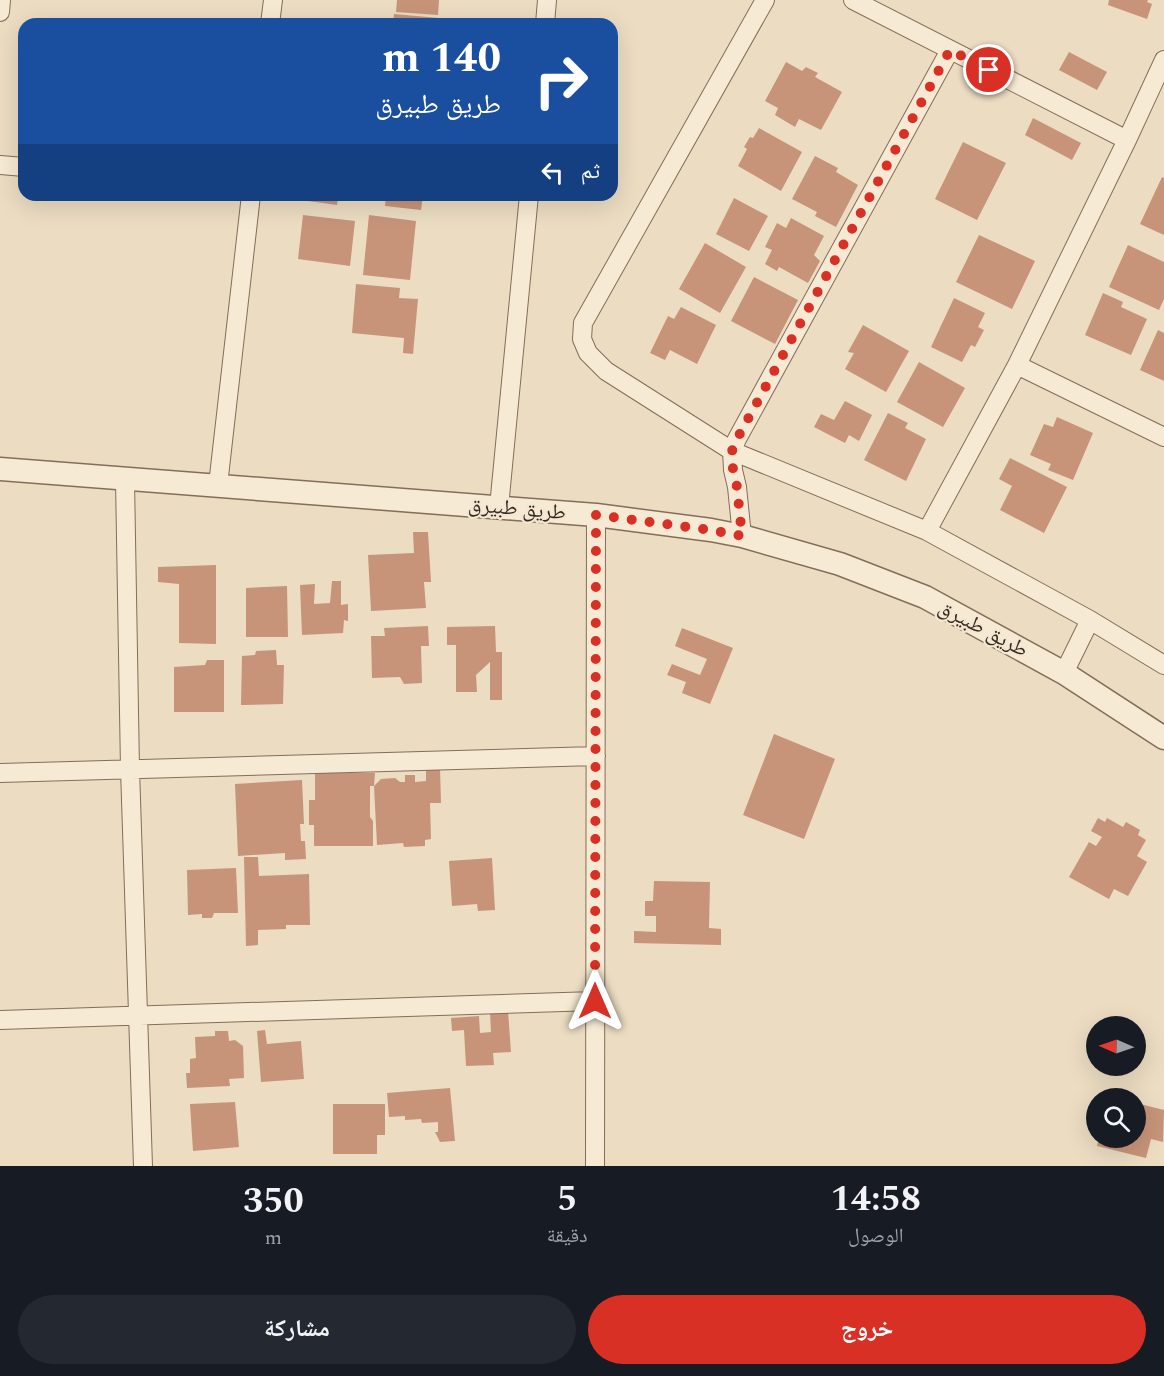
<!DOCTYPE html>
<html lang="ar">
<head>
<meta charset="utf-8">
<style>
  body { margin:0; font-family:Spectral,"Noto Naskh Arabic",serif; background:#242831; color:#f1f3f6; direction:rtl; height:100vh; display:flex; flex-direction:column; font-size:22px; white-space:nowrap }
  * { box-sizing:border-box; margin:0 }
  p { font-size:20px; color:#9ea1a6 }
  .icon { flex:none; width:33px; height:33px; fill:none; stroke:currentColor; stroke-width:2; stroke-linecap:round; stroke-linejoin:round }
  .map { position:relative; height:1166px; overflow:hidden; direction:ltr }
  .details { display:flex; flex-direction:column; background:#171b24; flex:1 }
  .details>* { flex:none }
  .hud { position:absolute; left:18px; top:18px; width:600px; height:183px; border-radius:18px; box-shadow:0 6px 24px #0002; direction:rtl; background:#1a4fa0; color:#fff; overflow:hidden }
  .needle { width:39px; rotate:272deg }
  .tools { position:absolute; left:1086px; top:1016px; display:grid; gap:12px }
  .tools a { display:grid; place-items:center; width:60px; height:60px; border-radius:50%; background:#171b24; box-shadow:0 6px 24px #0002; font-size:30px }
  .pin { position:absolute; display:grid; place-items:center; width:51px; height:51px; color:#fff; margin:-26px; border:3px solid #fff; border-radius:50%; box-shadow:0 2px 6px #0007 }
  .me { position:absolute; width:66px; margin:-33px; rotate:0deg; stroke-linejoin:round; filter:drop-shadow(0 0 4px #0008) }
  .turn { display:flex; align-items:center; gap:21px; height:126px; padding:0 18px; font-size:27px }
  .turn .icon { width:78px; height:78px; stroke-width:2.5 }
  .turn b { display:block; font-size:42px; line-height:51px }
  .then { display:flex; align-items:center; height:57px; padding:0 18px; background:#0003; gap:12px; font-size:22px }
  .eta { display:flex; justify-content:space-evenly; align-items:center; height:102px; text-align:center }
  .eta b { font-size:36px; font-weight:700; line-height:42px }
  .primary-button { display:flex; gap:12px; margin-top:auto; padding:12px 18px }
  .primary-button a { flex:1; height:69px; border-radius:36px; background:#d93025; color:#fff; font-size:24px; font-weight:700; line-height:69px; text-align:center }
  .primary-button a+a { background:#242831; color:#f1f3f6 }
  .map>svg:first-child { display:block }
</style>
</head>
<body>
<div class="map">
<svg width="1164" height="1166" viewBox="0 0 1164 1166">
  <rect width="100%" height="100%" fill="#ebdcc2"/>
  <!-- building -->
  <path fill="#c79479" d="M397,0H439L438,15L396,12Z
    M1109,0H1148L1147,2L1152,4L1147,19L1108,5Z
    M394,14L450,19L449,24H393Z
    M1069,52L1107,72L1097,90L1059,70Z
    M786,62L802,71L806,67L818,73L815,77L842,92L821,130L799,119L795,127L775,115L778,108L765,101Z
    M1033,118L1081,143L1072,160L1025,135Z
    M759,128L802,152L781,191L738,166L747,149L744,147L750,137L753,138Z
    M963,142L1006,163L977,220L935,199Z
    M815,156L838,168L836,172L858,185L836,227L815,216L817,212L792,199Z
    M1162,177L1164,178V235L1140,224Z
    M308,195H345L344,199H338L337,205L308,201Z
    M386,195H423L421,210L385,206Z
    M734,198L768,216L749,251L716,234Z
    M303,215L355,221L350,266L298,259Z
    M369,215L416,221L410,280L363,275Z
    M791,218L824,236L814,255L820,261L808,283L779,267L777,271L765,264L772,250L765,247L777,223L786,228Z
    M979,235L1035,261L1012,309L956,282Z
    M705,243L746,267L720,313L679,289Z
    M1128,245L1164,262V299L1159,310L1109,287Z
    M754,277L798,300L775,344L731,321Z
    M356,284L400,288L399,298L418,299L413,354L403,353L404,338L352,333Z
    M1103,293L1123,302L1121,307L1147,319L1131,355L1085,335Z
    M954,298L985,313L978,327L984,330L975,347L971,345L962,362L931,347Z
    M681,307L716,325L697,364L670,350L665,360L650,353L668,316L674,319Z
    M863,325L909,351L886,392L845,369L854,353L848,352Z
    M1158,330L1164,333V381L1140,370Z
    M919,362L965,388L943,427L897,402Z
    M845,401L872,415L859,441L849,435L845,443L814,427L821,414L834,420Z
    M888,413L908,423L905,428L926,439L906,481L864,460Z
    M1057,417L1093,433L1073,480L1048,470L1051,464L1030,455L1044,424L1053,427Z
    M1010,458L1067,487L1044,533L1000,510L1012,486L999,479Z
    M413,532H428L431,582H424L426,608L371,611L368,555L414,553Z
    M216,565V644L179,643V584L158,582V567Z
    M332,581H341V605L348,604V621L344,620L343,633L302,635L300,585L315,584L314,604L330,603Z
    M287,586L288,637H246V588Z
    M428,626L429,646H421L422,683L404,684L400,677L372,678L371,636H385L384,628Z
    M495,626L496,652H502V700H490V662L476,675L477,692H456V645H447V627Z
    M682,628L733,648L710,704L682,693L686,682L667,675L672,664L700,675L707,659L675,646Z
    M276,650L277,665H284L283,704L241,705L242,656L255,655L256,651Z
    M207,660H224V712H174V667L205,665Z
    M774,734L835,759L804,839L743,815Z
    M440,768L441,803H430L431,839L425,840V846L404,847L403,843L377,845L374,786L381,779L395,778L400,782H405V775H415V782L426,781V769Z
    M315,773H375L374,786H370V817L373,821V846H314V825H309V800H315Z
    M302,780L304,824H300L301,841H305L306,859L285,860V853L238,856L235,784Z
    M1098,818L1105,822L1107,818L1123,827L1126,822L1140,830L1138,835L1146,840L1137,856L1147,862L1128,896L1114,889L1109,899L1069,877L1089,842L1096,846L1102,837L1091,831Z
    M244,857H258L259,876L309,874L310,925H286V929L258,930V945L246,946Z
    M492,858L495,910L478,911L477,904L452,906L449,861Z
    M236,868L238,913H214L212,918H202V914L188,915L187,870Z
    M654,881L710,882L709,928L721,929V945L634,943V931L656,932V916H645V901H653Z
    M508,1011L511,1052L493,1053L494,1065L466,1066L464,1030L452,1031L451,1018L479,1016L480,1033L491,1032L490,1012Z
    M265,1030L267,1044L301,1041L304,1079L261,1082L257,1031Z
    M215,1031H228L229,1041L235,1040L243,1046L244,1078L229,1079L230,1086L187,1088L186,1073H190V1059L196,1058L195,1037L215,1036Z
    M450,1088L455,1141L440,1142L435,1132H438V1122L422,1123L421,1119L405,1120V1116L389,1117L387,1093Z
    M235,1102L239,1147L193,1151L190,1104Z
    M1136,1103L1164,1110L1163,1142L1151,1139L1146,1158L1097,1146L1099,1137H1136Z
    M333,1104H385V1135H377V1154H333Z"/>
  <g fill="none" stroke-linecap="round" stroke-linejoin="round">
    <defs>
      <path id="minor" d="M765,0L583,323L582,339L588,353L606,371L732,451L927,531L1090,620L1164,665
        M853,0L1127,140
        M0,12L1,0
        M270,24L273,0
        M545,24L547,0
        M0,165L24,167
        M1017,365L1164,437
        M125,480L130,769L143,1166
        M218,485L251,195
        M499,507L529,195
        M927,531L1017,365L1127,140L1164,60
        M742,536L737,487L733,470L732,451L737,439L950,50
        M1064,673L1090,620
        M0,773L596,756
        M0,1020L595,1001
        M595,1166L596,515"/>
      <path id="tertiary" d="M0,469L596,515L711,530L742,536L840,564L925,597L1064,673L1164,738"/>
    </defs>
    <!-- minor casing -->
    <use href="#minor" stroke="#846d5a" stroke-width="20"/>
    <!-- tertiary casing -->
    <use href="#tertiary" stroke="#846d5a" stroke-width="25"/>
    <!-- minor -->
    <use href="#minor" stroke="#f7ead4" stroke-width="18"/>
    <!-- tertiary -->
    <use href="#tertiary" stroke="#f7ead4" stroke-width="22"/>
  </g>
  <g fill="none" stroke-linecap="round" stroke-linejoin="round">
    <!-- route -->
    <path stroke="#d93025" stroke-width="10" stroke-dasharray="0 18" d="M595,1001L596,515L711,530L742,536L737,487L733,470L732,451L737,439L950,50L989,70"/>
  </g>
  <g text-anchor="middle" dominant-baseline="central" stroke-width="4.5" stroke-linejoin="round" paint-order="stroke">
    <!-- street labels -->
    <g font-size="21" fill="#34271e" stroke="#f3e7d1">
      <text transform="translate(517 509) rotate(5)">طريق طبيرق</text>
      <text transform="translate(983 629) rotate(28)">طريق طبيرق</text>
    </g>
  </g>
</svg>
<div class="tools">
<a><svg class="needle" viewBox="-14 -14 28 28"><path d="M0-13l5 13h-10z" fill="#e53935"/><path d="M0 13l5-13h-10z" fill="#9ea1a6"/></svg></a>
<a><svg class="icon" aria-label="search" viewBox="0 0 24 24"><circle cx="10" cy="10" r="6"/><path d="M15 15l6 6"/></svg></a>
</div>
<div class="pin" style="left:989px;top:70px;background:#d93025"><svg class="icon" aria-label="arrive" viewBox="0 0 24 24"><path d="M6 21V4h12l-3 4 3 4H6"/></svg></div>
<svg class="me" style="left:595px;top:1001px" viewBox="-20 -20 40 40"><path d="M0-17L14 15 0 8-14 15z" fill="#d93025" stroke="#fff" stroke-width="4"/></svg>
<div class="hud">
<div class="turn"><svg class="icon" aria-label="right" viewBox="0 0 24 24"><path d="M7 20v-9h11M14 6l5 5-5 5"/></svg><div><b>140 m</b>طريق طبيرق</div></div>
<div class="then">ثم<svg class="icon" aria-label="left" viewBox="0 0 24 24"><path d="M17 20v-9H6M10 6l-5 5 5 5"/></svg></div>
</div>
</div>
<section class="details">
<div class="eta">
<div><b>14:58</b><p>الوصول</p></div>
<div><b>5</b><p>دقيقة</p></div>
<div><b>350</b><p>m</p></div>
</div>
<div class="primary-button"><a>خروج</a><a>مشاركة</a></div>
</section>
</body>
</html>
